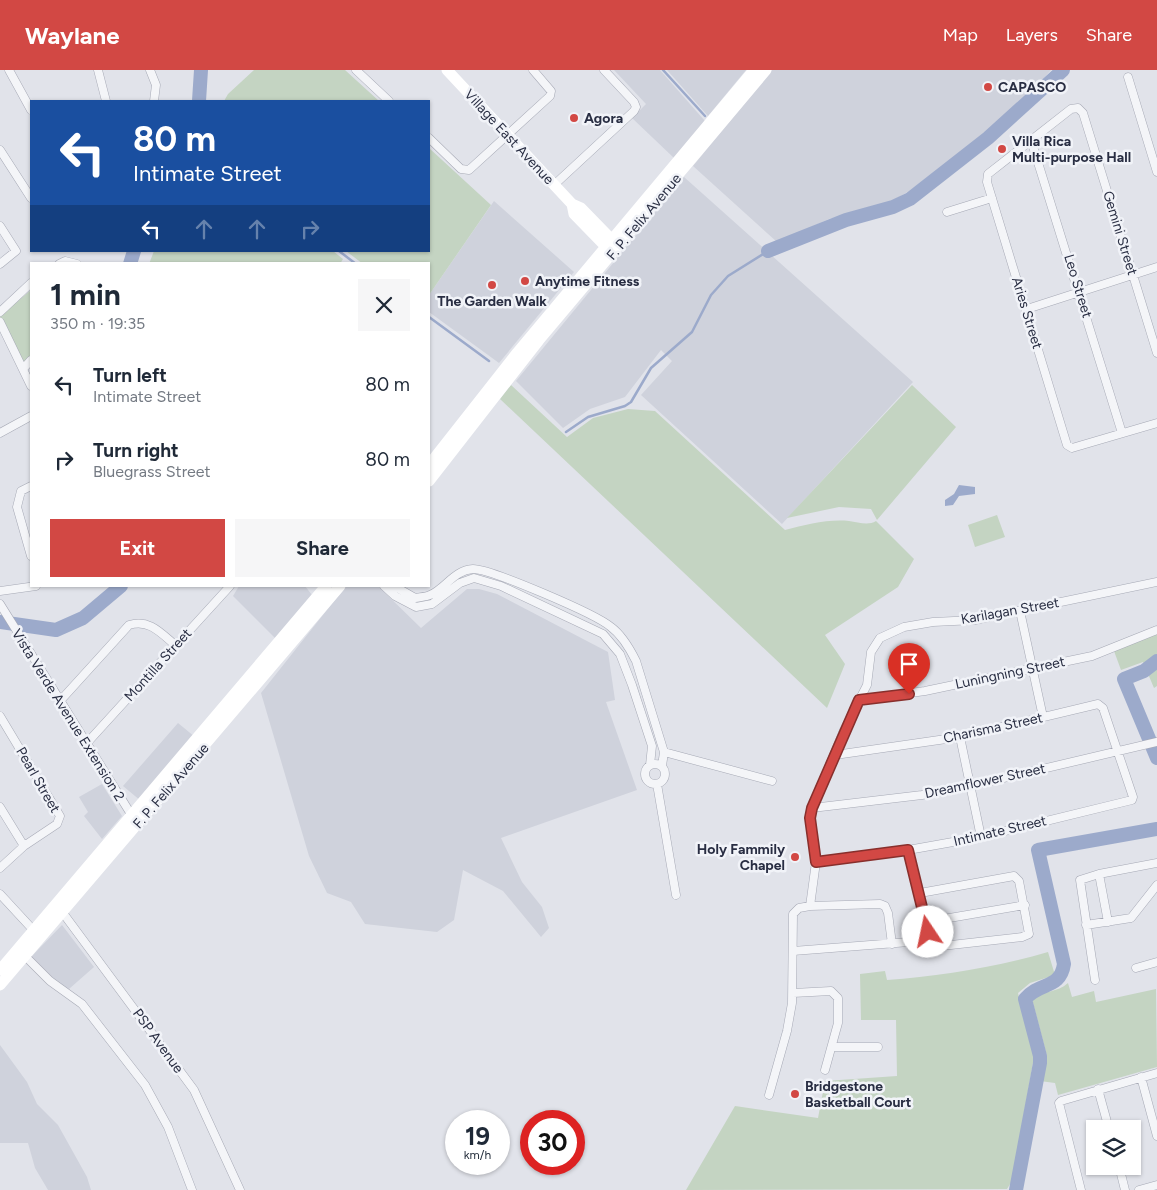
<!DOCTYPE html>
<html lang="en">
<head>
<meta charset="utf-8">
<style>
  body { margin:0; font-family:Figtree,sans-serif; background:#f6f6f7; color:#1f2937; height:100vh; display:flex; flex-direction:column; font-size:19px; white-space:nowrap }
  * { box-sizing:border-box; margin:0 }
  p { font-size:16px; color:#747a83 }
  .icon { flex:none; width:28px; height:28px; fill:none; stroke:currentColor; stroke-width:2; stroke-linecap:round; stroke-linejoin:round }
  .map { position:relative; flex:1; overflow:hidden }
  .panel { position:absolute; left:30px; top:192px; width:400px; height:325px; display:flex; flex-direction:column; background:#fff; border-radius:0px; box-shadow:0 1px 4px #0004 }
  .panel>* { flex:none }
  .banner { position:absolute; left:30px; top:30px; width:400px; height:152px; border-radius:0px; box-shadow:0 1px 4px #0004; background:#1a4fa0; color:#fff; overflow:hidden }
  .buttons { position:absolute; left:1086px; top:1050px; display:grid; gap:10px }
  .buttons a { display:grid; place-items:center; width:55px; height:55px; border-radius:0px; background:#fff; box-shadow:0 1px 4px #0004; font-size:25px }
  .speed { position:absolute; left:445px; top:1040px; display:flex; gap:10px; font-size:25px; font-weight:700; text-align:center }
  .speed>* { display:grid; place-content:center; width:65px; height:65px; border-radius:50%; background:#fff; box-shadow:0 1px 4px #0004; line-height:1 }
  .speed small { font-size:12px; font-weight:400 }
  .speed .limit { border:8px solid #d22; background:#fff; color:#111 }
  .pin { position:absolute; display:grid; place-items:center; width:42px; height:42px; color:#fff; margin:-51px -21px; border-radius:50% 50% 50% 0; rotate:-45deg; box-shadow:0 0 5px #0007 }
  .pin .icon { rotate:45deg }
  .me { position:absolute; width:55px; margin:-28px; rotate:349deg; stroke-linejoin:round; filter:drop-shadow(0 0 4px #0008) }
  .turn { display:flex; align-items:center; gap:18px; height:105px; padding:0 20px; font-size:22px }
  .turn .icon { width:65px; height:65px; stroke-width:2.5 }
  .turn b { display:block; font-size:35px; line-height:42px }
  .lanes { display:flex; align-items:center; height:48px; padding:0 20px; background:#0003; justify-content:center; gap:25px; direction:ltr }
  .lanes .off { opacity:.35 }
  .round { display:grid; place-items:center; flex:none; width:52px; height:52px; border-radius:0px; background:#f6f6f7 }
  .summary { display:flex; align-items:center; justify-content:space-between; height:85px; padding:0 20px }
  h1 { font-size:30px; font-weight:700; line-height:38px }
  .cta { display:flex; gap:10px; margin-top:auto; padding:10px 20px }
  .cta a { flex:1; height:58px; border-radius:0px; background:#d24844; color:#fff; font-size:20px; font-weight:700; line-height:58px; text-align:center }
  .cta a+a { background:#f6f6f7; color:#1f2937 }
  ul { padding:0; list-style:none }
  li { display:flex; align-items:center; gap:15px; height:75px; padding:0 20px }
  li div { flex:1 }
  li b { display:block; font-size:19px }
  li em { font-style:normal }
  header { display:flex; align-items:center; gap:30px; box-sizing:border-box; height:70px; padding:0 25px; background:#d24844; color:#fff }
  header strong { font-size:24px }
  nav { display:flex; gap:28px; margin-inline-start:auto; font-size:18px }
  .map>svg:first-child { display:block }
</style>
</head>
<body>
<header>
<strong>Waylane</strong>
<nav><a>Map</a><a>Layers</a><a>Share</a></nav>
</header>
<div class="map">
<svg width="1157" height="1120" viewBox="0 0 1157 1120">
  <rect width="100%" height="100%" fill="#e1e3ea"/>
  <!-- built -->
  <path fill="#cfd2dc" d="M614,0H660L705,51L674,88L632,48L646,34Z
    M667,0H746L708,46Z
    M772,0H1051L1015,41L909,121L889,133L829,149L777,172L693,96Z
    M684,107L913,312L782,454L641,325L672,291L661,280L625,327L590,339L563,358L516,311Z
    M494,131L574,202L499,293L429,242V225Z
    M239,516H305L312,525L277,570L233,526Z
    M346,516H378L421,558L467,519H479L497,524L608,582L615,630L606,632L637,720L501,768L522,812L542,837L549,858L541,867L503,821L463,800L454,850L437,862L365,854L351,832L327,823L309,786L261,623Z
    M178,653L195,667L141,731L123,716Z
    M102,714L122,746L102,769L84,746L88,742L79,727Z
    M62,855L94,897L69,919L55,913L31,887Z
    M0,975L27,1012L37,1034L58,1055L87,1107L91,1120H48L35,1098L28,1073H0Z"/>
  <!-- green -->
  <path fill="#c4d4c2" d="M254,0H345L379,31H224L228,24Z
    M429,78L491,135L429,225V194H363L346,181H429Z
    M154,181H333L343,189L340,194H149Z
    M31,220V286L24,295L0,246Z
    M511,315L567,367L593,348L628,339L655,341L785,460C806,455 827,449 849,451C858,452 868,456 876,451L914,489L898,517L825,565L845,594L827,638L500,329Z
    M912,315L956,357L877,450L871,439L839,437L787,448Z
    M997,445L1005,467L975,477L968,455Z
    M1157,564V616L1154,618L1143,592L1121,600L1114,581Z
    M1048,882L1055,905L1030,913L1018,923L1034,987L1012,1111L1007,1119L686,1120L735,1036L818,1048L825,1011L897,1006L896,950H861L860,904L885,901L887,910C940,906 997,897 1048,882Z
    M1068,913L1072,927L1094,921L1096,932L1156,919L1157,997L1058,1025L1055,1013L1040,1011L1047,986L1032,929C1044,920 1057,923 1068,913Z"/>
  <!-- water -->
  <path fill="#9caacb" d="M959,415L975,417V424L959,426L953,435L945,436V430L954,424Z"/>
  <g fill="none" stroke-linecap="round" stroke-linejoin="round">
    <!-- stream -->
    <path stroke="#9caacb" stroke-width="2.5" d="M663,0L705,46
      M339,181L356,194
      M429,247L489,291
      M566,362L588,347L625,336L631,332L651,298L692,262L711,225L728,206L768,181"/>
    <!-- river -->
    <path stroke="#9caacb" stroke-width="14" d="M199,31L201,0
      M768,181L846,150L893,137L910,129L988,68L1063,0
      M130,194L134,181
      M0,552L56,560L83,548L121,516
      M1157,591L1144,601L1124,609L1157,688
      M1016,1120L1040,993V986L1025,929C1040,911 1060,920 1064,894L1038,780L1157,759"/>
    <defs>
      <path id="street" d="M9,0L31,40
        M98,0L106,31
        M150,0L156,15L154,31
        M356,0L389,31
        M1128,7L1157,102
        M429,68L461,99L469,100L550,26L551,21L533,0
        M1031,70L1122,363
        M0,80L31,128
        M554,115L634,41L636,37L634,32L604,0
        M947,142L992,128
        M0,156L16,181L0,194
        M59,194L65,191L77,194
        M1027,239L1157,197
        M0,242L31,213
        M0,252L31,316
        M1157,283L1083,43L1078,38L1071,39L988,104L987,112L1067,375L1072,378L1157,353
        M23,299L31,290
        M0,363L31,346
        M31,416L21,421L17,437L31,486
        M384,516L395,526L416,537L432,534L460,513L474,508L501,516L603,564L620,584L632,615L652,676L650,695
        M394,516L415,528C420,527 426,527 430,525C445,519 454,500 473,499C491,499 596,544 611,557C622,565 630,579 636,591L664,682L662,696
        M0,521L36,516
        M0,534L134,749
        M1020,541L1043,647
        M859,630L925,621L1092,586L1157,560
        M60,631L129,555C149,549 160,562 175,575
        M0,646L60,746L57,754L24,776L0,798
        M960,667L981,767
        M86,674L230,516
        M664,682L772,711
        M645 704a10 10 0 1 1 20 0a10 10 0 1 1-20 0Z
        M657,714L676,825
        M0,737L24,776
        M812,738L922,725L970,716L1157,672
        M908,780L933,877L1022,867L1029,864L1019,811L1014,806L920,823
        M816,792L908,780L981,767L1132,730L1133,727L1103,638L1098,634L960,667L835,685
        M1099,804L1108,852
        M0,824L36,863
        M810,836L880,834L885,836L888,843L892,874
        M60,839L194,1020L240,1120
        M926,852L1025,835
        M1086,855L1131,848L1157,815
        M793,881L909,872
        M23,884L50,911L82,934L145,1015L168,1057L192,1120
        M1136,898L1157,892
        M1095,910L1080,810L1099,804L1157,793
        M793,923L831,921L838,928V953L825,1000
        M833,977H878
        M1141,1007L1157,1066
        M1098,1019L1109,1059
        M769,1025L787,961L792,933L793,844L799,838L810,836L816,792L811,748L812,738L844,660L867,615L871,582L880,568L904,557L933,552L975,550L1157,512
        M1119,1096L1125,1120
        M1081,1120L1059,1033L1061,1031L1157,1003
        M1139,1120L1157,1115"/>
    </defs>
    <!-- street casing -->
    <use href="#street" stroke="#a6a9b5" stroke-width="9"/>
    <!-- street -->
    <use href="#street" stroke="#f4f5f8" stroke-width="8"/>
    <!-- secondary -->
    <path stroke="#fff" stroke-width="11" d="M447,0L572,134L581,138L616,174
      M572,134L574,144L611,182
      M429,395L517,283L754,0
      M429,411L539,270L766,0
      M0,900L326,516
      M0,915L340,516"/>
  </g>
  <g fill="none" stroke-linecap="round" stroke-linejoin="round">
    <defs>
      <path id="route" d="M909,624L859,630L812,738L810,748L816,792L908,780L928,862"/>
    </defs>
    <!-- route casing -->
    <use href="#route" stroke="#882f2c" stroke-width="12"/>
    <!-- route -->
    <use href="#route" stroke="#d24844" stroke-width="9"/>
  </g>
  <!-- markers -->
  <g fill="#d24844" stroke="#f1f3f8" stroke-width="2">
    <circle cx="988" cy="17" r="5"/>
    <circle cx="574" cy="48" r="5"/>
    <circle cx="1002" cy="79" r="5"/>
    <circle cx="525" cy="211" r="5"/>
    <circle cx="492" cy="215" r="5"/>
    <circle cx="795" cy="787" r="5"/>
    <circle cx="795" cy="1024" r="5"/>
  </g>
  <g text-anchor="middle" dominant-baseline="central" stroke-width="5" stroke-linejoin="round" paint-order="stroke">
    <!-- poi labels -->
    <g font-size="14" font-weight="bold" fill="#292e43" stroke="#f1f3f8" text-anchor="start">
      <text x="998" y="17">CAPASCO</text>
      <text x="584" y="48">Agora</text>
      <text x="1012" y="71">Villa Rica<tspan x="1012" dy="16">Multi-purpose Hall</tspan></text>
      <text x="535" y="211">Anytime Fitness</text>
      <text x="492" y="231" text-anchor="middle">The Garden Walk</text>
      <text x="785" y="779" text-anchor="end">Holy Fammily<tspan x="785" dy="16">Chapel</tspan></text>
      <text x="805" y="1016">Bridgestone<tspan x="805" dy="16">Basketball Court</tspan></text>
    </g>
    <!-- street labels -->
    <g font-size="14" fill="#292e43" stroke="#f1f3f8">
      <text transform="translate(509 67) rotate(47)">Village East Avenue</text>
      <text transform="translate(644 147) rotate(-50)">F. P. Felix Avenue</text>
      <text transform="translate(1120 163) rotate(73)">Gemini Street</text>
      <text transform="translate(1078 216) rotate(73)">Leo Street</text>
      <text transform="translate(1027 243) rotate(73)">Aries Street</text>
      <text transform="translate(1010 541) rotate(-10)">Karilagan Street</text>
      <text transform="translate(158 595) rotate(-48)">Montilla Street</text>
      <text transform="translate(1010 603) rotate(-12)">Luningning Street</text>
      <text transform="translate(68 645) rotate(58)">Vista Verde Avenue Extension 2</text>
      <text transform="translate(993 658) rotate(-12)">Charisma Street</text>
      <text transform="translate(38 710) rotate(60)">Pearl Street</text>
      <text transform="translate(985 711) rotate(-12)">Dreamflower Street</text>
      <text transform="translate(171 716) rotate(-49)">F. P. Felix Avenue</text>
      <text transform="translate(1000 761) rotate(-13)">Intimate Street</text>
      <text transform="translate(158 971) rotate(54)">PSP Avenue</text>
    </g>
  </g>
</svg>
<div class="buttons">
<a><svg class="icon" aria-label="layers" viewBox="0 0 24 24"><path d="M12 4l9 5-9 5-9-5zM3 14l9 5 9-5"/></svg></a>
</div>
<div class="speed"><div>19<small>km/h</small></div><div class="limit">30</div></div>
<div class="pin" style="left:909px;top:624px;background:#d93025"><svg class="icon" aria-label="arrive" viewBox="0 0 24 24"><path d="M6 21V4h12l-3 4 3 4H6"/></svg></div>
<svg class="me" style="left:928px;top:862px" viewBox="-20 -20 40 40"><circle r="19" fill="#fff"/><path d="M0-13L10 11 0 6-10 11z" fill="#d24844"/></svg>
<div class="banner">
<div class="turn"><svg class="icon" aria-label="left" viewBox="0 0 24 24"><path d="M17 20v-9H6M10 6l-5 5 5 5"/></svg><div><b>80 m</b>Intimate Street</div></div>
<div class="lanes"><svg class="icon" aria-label="left" viewBox="0 0 24 24"><path d="M17 20v-9H6M10 6l-5 5 5 5"/></svg><svg class="icon off" aria-label="ahead" viewBox="0 0 24 24"><path d="M12 20V5M6 11l6-6 6 6"/></svg><svg class="icon off" aria-label="ahead" viewBox="0 0 24 24"><path d="M12 20V5M6 11l6-6 6 6"/></svg><svg class="icon off" aria-label="right" viewBox="0 0 24 24"><path d="M7 20v-9h11M14 6l5 5-5 5"/></svg></div>
</div>
<section class="panel">
<div class="summary"><div><h1>1 min</h1><p>350 m · 19:35</p></div><a class="round"><svg class="icon" aria-label="close" viewBox="0 0 24 24"><path d="M6 6l12 12M18 6L6 18"/></svg></a></div>
<ul>
<li><svg class="icon" aria-label="left" viewBox="0 0 24 24"><path d="M17 20v-9H6M10 6l-5 5 5 5"/></svg><div><b>Turn left</b><p>Intimate Street</p></div><em>80 m</em></li>
<li><svg class="icon" aria-label="right" viewBox="0 0 24 24"><path d="M7 20v-9h11M14 6l5 5-5 5"/></svg><div><b>Turn right</b><p>Bluegrass Street</p></div><em>80 m</em></li>
</ul>
<div class="cta"><a>Exit</a><a>Share</a></div>
</section>
</div>
</body>
</html>
